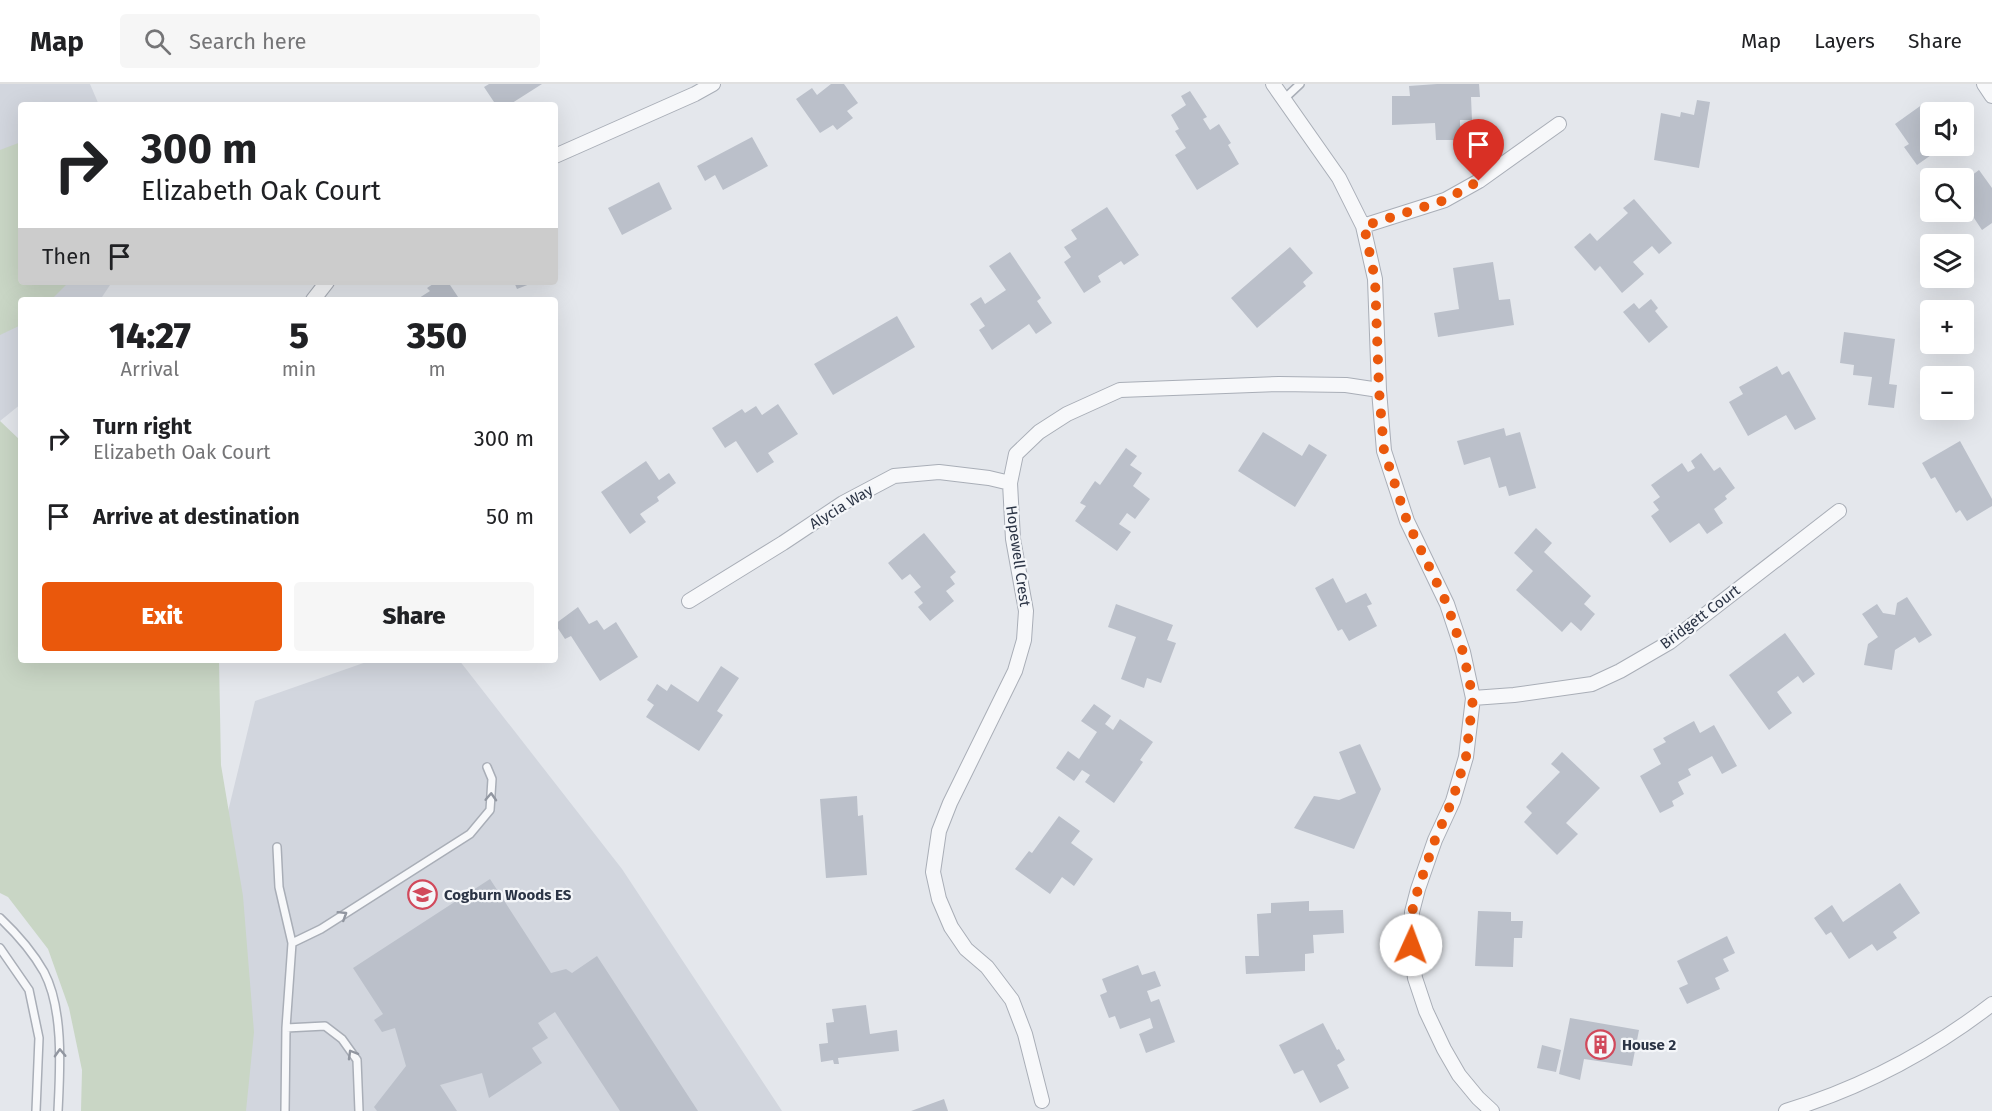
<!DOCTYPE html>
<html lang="en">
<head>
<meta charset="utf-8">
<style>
  body { margin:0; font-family:"Fira Sans",sans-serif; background:#f6f6f6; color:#202124; height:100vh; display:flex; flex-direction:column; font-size:22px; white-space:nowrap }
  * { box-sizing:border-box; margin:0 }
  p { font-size:20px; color:#757577 }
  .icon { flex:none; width:33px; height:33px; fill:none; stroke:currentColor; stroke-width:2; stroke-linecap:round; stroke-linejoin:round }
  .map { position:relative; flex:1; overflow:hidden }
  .details { position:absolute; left:18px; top:213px; width:540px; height:366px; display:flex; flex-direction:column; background:#fff; border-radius:6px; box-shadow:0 6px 24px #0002 }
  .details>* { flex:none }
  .banner { position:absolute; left:18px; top:18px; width:540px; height:183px; border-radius:6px; box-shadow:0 6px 24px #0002; background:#fff; color:#202124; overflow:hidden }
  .buttons { position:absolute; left:1920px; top:18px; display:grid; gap:12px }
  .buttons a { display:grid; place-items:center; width:54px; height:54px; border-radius:6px; background:#fff; box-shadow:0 6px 24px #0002; font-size:30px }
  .pin { position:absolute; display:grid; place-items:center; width:51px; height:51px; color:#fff; margin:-62px -26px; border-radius:50% 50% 50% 0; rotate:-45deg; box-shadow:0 0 6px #0007 }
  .pin .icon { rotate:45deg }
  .me { position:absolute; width:66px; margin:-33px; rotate:2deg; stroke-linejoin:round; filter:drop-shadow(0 0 4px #0008) }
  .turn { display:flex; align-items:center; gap:21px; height:126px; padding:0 24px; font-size:27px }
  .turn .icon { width:78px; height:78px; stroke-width:2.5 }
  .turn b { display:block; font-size:42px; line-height:51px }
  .then { display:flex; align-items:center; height:57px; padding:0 24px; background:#0003; gap:12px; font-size:22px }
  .eta { display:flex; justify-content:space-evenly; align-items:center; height:102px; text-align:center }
  .eta b { font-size:36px; font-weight:800; line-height:42px }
  .action { display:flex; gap:12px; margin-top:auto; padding:12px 24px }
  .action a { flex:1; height:69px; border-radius:6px; background:#ea580c; color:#fff; font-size:24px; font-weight:800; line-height:69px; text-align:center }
  .action a+a { background:#f6f6f6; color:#202124 }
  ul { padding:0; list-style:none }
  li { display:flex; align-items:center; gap:18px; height:78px; padding:0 24px }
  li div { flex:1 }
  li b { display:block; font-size:22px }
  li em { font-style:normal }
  header { display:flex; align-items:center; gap:36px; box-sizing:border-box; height:84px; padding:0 30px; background:#fff; border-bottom:2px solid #e0e0e0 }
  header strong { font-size:28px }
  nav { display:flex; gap:33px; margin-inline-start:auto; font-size:21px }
  .search { width:420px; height:54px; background:#f6f6f6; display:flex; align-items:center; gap:15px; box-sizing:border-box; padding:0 21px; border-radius:6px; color:#757577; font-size:22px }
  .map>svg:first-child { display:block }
</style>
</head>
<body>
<header>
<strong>Map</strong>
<div class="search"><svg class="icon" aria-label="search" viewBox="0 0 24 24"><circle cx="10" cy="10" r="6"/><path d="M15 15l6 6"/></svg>Search here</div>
<nav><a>Map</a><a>Layers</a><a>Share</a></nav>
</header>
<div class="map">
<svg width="1992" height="1027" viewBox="0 0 1992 1027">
  <rect width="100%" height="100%" fill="#e4e7ec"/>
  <!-- built -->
  <path fill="#d2d6de" d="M0,0H90L99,21H21V198H112L100,216H21V320L0,337Z
    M372,576H459L622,785L782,1027H238L201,838L255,617Z"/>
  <!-- green -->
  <path fill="#c9d6c5" d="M21,58V198H69L51,216H21V241L0,251V66Z
    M0,337L21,357V576H219L221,681L243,812L254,948L246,1027H81L82,986L69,924L48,865L8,813L0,809Z"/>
  <!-- building -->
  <path fill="#bbc0ca" d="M489,0H542L509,21H496L484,3Z
    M831,0H844L858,19L847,27L853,34L837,46L833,41L820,49L796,15L812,4L817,11Z
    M1437,0H1479L1480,13H1471L1472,36H1460V56H1436L1435,39L1392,41V12H1410L1409,2Z
    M1190,7L1207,33L1203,35L1210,46L1219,40L1231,59L1228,61L1239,80L1197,106L1175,71L1186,64L1175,47L1179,45L1171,31L1186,21L1181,12Z
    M1697,16L1710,18L1699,84L1654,76L1661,29L1680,33L1681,28L1694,31Z
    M1923,20L1930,30V62H1944L1917,81L1904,63L1909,60L1895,40Z
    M752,53L768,82L723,106L715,91L705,97L697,82Z
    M1979,86L1992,104V139L1982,146L1964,119V97Z
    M659,98L672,125L622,151L608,124Z
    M1634,115L1672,159L1659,170L1652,162L1633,178L1644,190L1622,209L1600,182L1595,187L1574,163L1590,149L1597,157L1628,129L1623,124Z
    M1107,123L1139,171L1124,181L1121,177L1098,192L1101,198L1084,209L1064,178L1071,173L1064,163L1077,155L1071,146Z
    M1290,163L1313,189L1303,198L1306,202L1257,244L1231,214Z
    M1010,168L1041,214L1037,217L1052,239L1036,250L1029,240L992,266L979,246L985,242L970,220L981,213L985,220L1006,206L989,182Z
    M1493,178L1499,216L1510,215L1514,241L1438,253L1434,229L1459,225L1453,184Z
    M436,198H448L460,216H416L430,207L427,204Z
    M514,198H535L517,205Z
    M1651,215L1658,224L1655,227L1668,243L1649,259L1623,228L1634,219L1639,225Z
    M897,232L915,263L833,311L814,280Z
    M1844,248L1895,255L1889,300L1897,301L1894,324L1868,321L1872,293L1853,291L1854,281L1840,279Z
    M1777,282L1782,291L1789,287L1816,335L1795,346L1786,331L1748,352L1729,318L1743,310L1739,303Z
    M778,320L798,350L768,369L774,378L757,389L736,357L725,364L712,344L742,325L745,329L756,322L762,331Z
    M1504,344L1506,352L1520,348L1536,404L1509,412L1506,402L1499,404L1490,373L1464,381L1457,357Z
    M1263,348L1302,372L1309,360L1327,371L1295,423L1238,387Z
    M1960,357L1992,415V422L1967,437L1960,426L1956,429L1935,393L1931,395L1922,379Z
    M1126,364L1137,372L1130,381L1142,389L1133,402L1150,415L1135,435L1127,429L1119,440L1131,448L1117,467L1075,437L1086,422L1080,419L1095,397L1100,401Z
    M1701,369L1714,387L1720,383L1735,404L1725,412L1727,415L1714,425L1723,439L1707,450L1699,439L1670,459L1651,432L1659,426L1653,418L1660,413L1651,401L1682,379L1688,388L1695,384L1691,377Z
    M646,377L659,396L669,389L676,399L657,413L659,417L640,430L646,438L630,450L601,408Z
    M1536,444L1552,459L1544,468L1591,512L1584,520L1595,530L1581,547L1571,538L1562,548L1516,506L1533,487L1514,469Z
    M924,449L956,488L950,493L955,500L946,507L954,517L930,537L918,523L923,519L914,508L921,503L910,490L902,496L888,479Z
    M1333,494L1346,519L1366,509L1372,520L1367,522L1377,542L1349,557L1342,545L1338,547L1315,504Z
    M1907,513L1932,551L1919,559L1915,553L1895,566L1892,586L1864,581L1868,560L1878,553L1862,530L1877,520L1883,529L1895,531L1897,519Z
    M1116,520L1173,541L1167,556L1176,559L1161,599L1147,594L1144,604L1121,595L1136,553L1108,543Z
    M578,523L589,540L597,536L604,546L616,538L638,573L600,597L571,552L565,555L555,540Z
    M1785,549L1815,590L1803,599L1798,592L1777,608L1792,629L1769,646L1729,591Z
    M721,582L739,594L717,627L723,631L699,667L646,633L654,621L647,616L657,600L667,607L671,600L698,618Z
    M1094,620L1111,632L1105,640L1113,646L1120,635L1153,658L1140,676L1143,678L1114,719L1085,698L1090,691L1082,686L1074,697L1056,684L1068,667L1079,675L1097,648L1081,637Z
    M1694,637L1700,649L1714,641L1737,682L1722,690L1712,672L1688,685L1691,691L1678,698L1684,710L1672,717L1674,722L1660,729L1640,692L1661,680L1653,665L1666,658L1663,654Z
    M1360,660L1381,705L1354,765L1294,744L1314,712L1339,716L1356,709L1339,668Z
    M1562,668L1600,704L1566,739L1578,750L1557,771L1524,738L1532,729L1526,723L1560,688L1551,680Z
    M857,712L858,732L863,731L867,791L826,794L820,715Z
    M1059,732L1080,747L1071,759L1093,775L1074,802L1062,793L1050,810L1015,785L1029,767L1032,769Z
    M490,795L551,889L566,885L572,889L597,872L698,1027H620L555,928L538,939L548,954L532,964L542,979L489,1014L482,989L440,1001L457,1027H377L374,1023L406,982L395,944L382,948L374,936L383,930L353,884Z
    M1900,799L1920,829L1893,848L1897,854L1877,867L1872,860L1849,875L1831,848L1826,851L1814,834L1832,821L1843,838Z
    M1309,817V827L1343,826L1344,849L1313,851L1314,869L1305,870V887L1246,890L1245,872H1259L1257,830L1271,829V819Z
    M1478,827L1511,828V837H1523L1522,854H1514L1513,883L1475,882Z
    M1727,852L1735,869L1723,875L1729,887L1715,894L1720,905L1687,920L1679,904L1688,900L1677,877Z
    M1138,881L1142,891L1155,887L1161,902L1147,907L1151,918L1159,915L1175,958L1146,969L1139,950L1153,944L1150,934L1120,945L1115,932L1109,934L1100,911L1107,908L1102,895Z
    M866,921L870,950L897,946L899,967L838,974L839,980H834L833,976L821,978L819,960L828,959L826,939L834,938L832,925Z
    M1570,934L1639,946L1632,982L1584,975L1580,996L1559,990Z
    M1323,939L1337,966L1339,965L1345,976L1337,981L1349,1004L1320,1019L1303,986L1294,990L1279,961Z
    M1542,961L1561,966L1556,988L1537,984Z
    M944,1015L948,1027H911Z"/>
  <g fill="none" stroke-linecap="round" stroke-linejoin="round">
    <defs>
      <path id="service" d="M1284,15L1300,0
        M277,763L279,803L292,859L286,944L285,1027
        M0,834C17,850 32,867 44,888C64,926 60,986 58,1027
        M292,859L321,845L470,750L490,726L492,695L487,683
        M0,864L29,906L39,954L36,1027
        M286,944L325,942L342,955L357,976L359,1027"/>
      <path id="minor" d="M1273,0L1339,94L1363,142L1375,195L1379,306L1384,367L1407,437L1447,520L1463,568L1473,614L1466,673L1453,717L1435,756L1418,805L1412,828L1411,861L1415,894L1426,927L1444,965L1459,991L1478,1014L1492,1027
        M1984,0L1992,12
        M555,72L695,10L713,0
        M1363,142L1445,116L1479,97L1559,40
        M313,216L327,198
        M689,517L783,459L843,419L894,392L939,388L989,394L1010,399
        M1473,614L1514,611L1592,600L1620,587L1670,558L1839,427
        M1042,1017L1025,950L1012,916L987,883L966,865L951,843L939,815L933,788L939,747L950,719L1015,587L1024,556L1026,527L1013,455L1010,399L1016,370L1039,348L1067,330L1120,306L1279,300L1346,301L1379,306
        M1786,1027C1861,1004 1930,968 1992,920"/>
    </defs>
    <!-- service casing -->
    <use href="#service" stroke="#a9aeb7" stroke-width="10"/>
    <!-- minor casing -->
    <use href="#minor" stroke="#a9aeb7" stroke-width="16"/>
    <!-- service -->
    <use href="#service" stroke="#f7f8fa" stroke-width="7"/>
    <!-- minor -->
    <use href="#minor" stroke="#f7f8fa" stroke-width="14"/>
  </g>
  <!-- one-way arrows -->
  <defs><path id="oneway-chevron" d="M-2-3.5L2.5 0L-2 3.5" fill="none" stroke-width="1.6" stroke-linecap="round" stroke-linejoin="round" transform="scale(1.5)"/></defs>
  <g stroke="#9196a0">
    <use href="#oneway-chevron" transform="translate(491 713) rotate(-87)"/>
    <use href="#oneway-chevron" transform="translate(343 831) rotate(-32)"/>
    <use href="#oneway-chevron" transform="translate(60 969) rotate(-92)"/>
    <use href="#oneway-chevron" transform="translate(352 970) rotate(-120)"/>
  </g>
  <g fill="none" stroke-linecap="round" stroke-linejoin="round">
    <!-- route -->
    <path stroke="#ea580c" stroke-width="10" stroke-dasharray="0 18" d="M1411,861L1412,828L1418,805L1435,756L1452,717L1466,673L1473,614L1463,568L1447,520L1407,437L1384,367L1379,306L1375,195L1364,142L1445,116L1479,97"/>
  </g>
  <!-- icons -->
  <defs>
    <symbol id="school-ring" viewBox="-11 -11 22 22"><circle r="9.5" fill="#f4f6f9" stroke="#d1495b" stroke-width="1.5"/><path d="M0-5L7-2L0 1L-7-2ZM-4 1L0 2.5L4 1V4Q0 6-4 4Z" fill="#d1495b"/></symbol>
    <symbol id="building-ring" viewBox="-11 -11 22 22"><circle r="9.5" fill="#f4f6f9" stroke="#d1495b" stroke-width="1.5"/><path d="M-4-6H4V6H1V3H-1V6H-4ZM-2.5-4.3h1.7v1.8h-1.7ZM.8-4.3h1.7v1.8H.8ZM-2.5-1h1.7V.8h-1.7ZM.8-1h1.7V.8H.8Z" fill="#d1495b"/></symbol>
  </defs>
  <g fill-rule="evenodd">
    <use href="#school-ring" x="406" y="794" width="33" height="33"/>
    <use href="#building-ring" x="1584" y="944" width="33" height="33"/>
  </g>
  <g text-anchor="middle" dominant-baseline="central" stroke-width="4.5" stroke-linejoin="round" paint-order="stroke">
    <!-- street labels -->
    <g font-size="15" fill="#2b3445" stroke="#f4f6f9">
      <text transform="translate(841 423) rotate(-31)">Alycia Way</text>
      <text transform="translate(1018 472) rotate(82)">Hopewell Crest</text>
      <text transform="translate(1700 533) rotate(-37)">Bridgett Court</text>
    </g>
    <!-- poi labels -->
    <g font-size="15" font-weight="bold" fill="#2b3445" stroke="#f4f6f9" text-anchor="start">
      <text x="444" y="811">Cogburn Woods ES</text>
      <text x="1622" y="961">House 2</text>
    </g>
  </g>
</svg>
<div class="buttons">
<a><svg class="icon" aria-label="sound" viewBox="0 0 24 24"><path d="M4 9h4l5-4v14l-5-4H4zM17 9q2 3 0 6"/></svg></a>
<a><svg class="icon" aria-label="search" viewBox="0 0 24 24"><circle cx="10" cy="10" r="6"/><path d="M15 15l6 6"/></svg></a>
<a><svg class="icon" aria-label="layers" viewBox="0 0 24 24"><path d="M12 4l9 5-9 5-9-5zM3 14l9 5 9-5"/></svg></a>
<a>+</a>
<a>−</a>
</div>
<div class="pin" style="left:1479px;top:97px;background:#d93025"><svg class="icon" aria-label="arrive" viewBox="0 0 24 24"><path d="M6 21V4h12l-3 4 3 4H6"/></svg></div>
<svg class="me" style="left:1411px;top:861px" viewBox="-20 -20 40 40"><circle r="19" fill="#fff"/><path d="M0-13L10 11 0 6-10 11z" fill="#ea580c"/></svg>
<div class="banner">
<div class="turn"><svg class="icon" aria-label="right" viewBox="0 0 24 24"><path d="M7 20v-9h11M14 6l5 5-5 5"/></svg><div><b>300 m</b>Elizabeth Oak Court</div></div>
<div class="then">Then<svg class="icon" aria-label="arrive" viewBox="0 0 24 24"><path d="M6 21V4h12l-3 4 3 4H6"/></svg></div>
</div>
<section class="details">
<div class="eta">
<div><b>14:27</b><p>Arrival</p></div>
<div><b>5</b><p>min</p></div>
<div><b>350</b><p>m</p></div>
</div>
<ul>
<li><svg class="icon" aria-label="right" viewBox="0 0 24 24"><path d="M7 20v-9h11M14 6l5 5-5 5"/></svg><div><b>Turn right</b><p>Elizabeth Oak Court</p></div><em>300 m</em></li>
<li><svg class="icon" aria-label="arrive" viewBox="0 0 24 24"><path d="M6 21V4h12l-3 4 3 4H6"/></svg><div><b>Arrive at destination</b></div><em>50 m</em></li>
</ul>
<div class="action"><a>Exit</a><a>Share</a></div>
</section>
</div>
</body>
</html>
